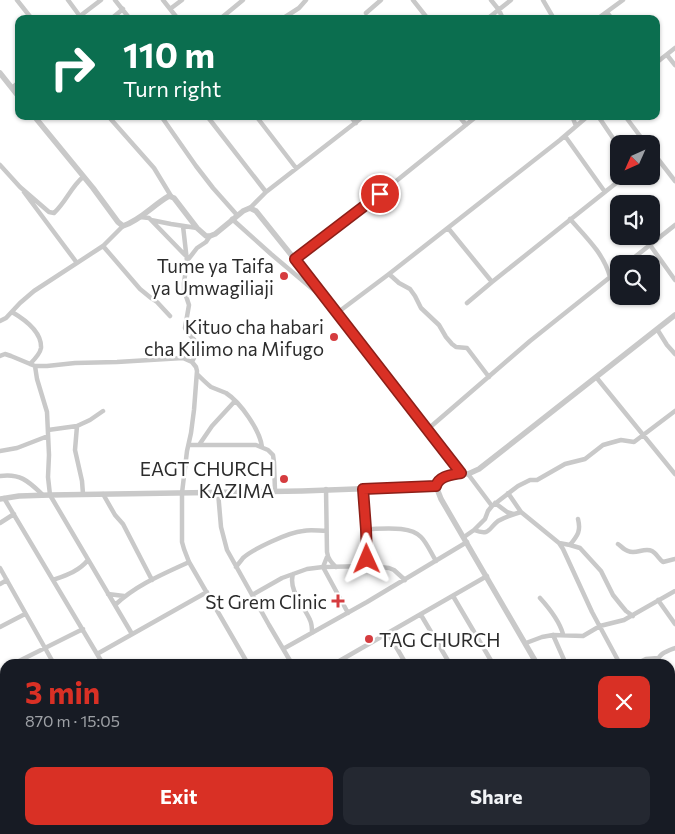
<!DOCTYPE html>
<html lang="en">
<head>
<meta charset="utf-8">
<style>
  body { margin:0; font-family:Commissioner,sans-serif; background:#242831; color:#f1f3f6; height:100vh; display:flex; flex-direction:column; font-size:19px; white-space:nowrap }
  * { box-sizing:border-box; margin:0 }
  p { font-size:16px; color:#9ea1a6 }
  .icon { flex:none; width:28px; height:28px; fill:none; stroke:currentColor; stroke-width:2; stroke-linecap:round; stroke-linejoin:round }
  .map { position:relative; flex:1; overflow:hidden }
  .details { position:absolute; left:0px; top:659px; width:675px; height:176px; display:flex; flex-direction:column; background:#171b24; border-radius:15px 15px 0 0; box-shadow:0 1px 4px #0004 }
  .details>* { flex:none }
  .guide { position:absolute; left:15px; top:15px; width:645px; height:105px; border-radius:10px; box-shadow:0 1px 4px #0004; background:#0b6e4f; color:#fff; overflow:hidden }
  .needle { width:32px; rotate:225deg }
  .fabs { position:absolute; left:610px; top:135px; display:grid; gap:10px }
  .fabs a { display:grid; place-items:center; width:50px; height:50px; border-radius:10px; background:#171b24; box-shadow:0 1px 4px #0004; font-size:25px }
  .pin { position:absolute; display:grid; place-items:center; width:42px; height:42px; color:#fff; margin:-21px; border:2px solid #fff; border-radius:50%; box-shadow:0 1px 5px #0007 }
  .me { position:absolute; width:55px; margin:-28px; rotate:359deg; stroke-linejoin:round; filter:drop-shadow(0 0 4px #0008) }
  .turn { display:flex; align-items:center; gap:18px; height:105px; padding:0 25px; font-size:22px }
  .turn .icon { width:65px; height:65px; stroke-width:2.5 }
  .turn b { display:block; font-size:35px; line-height:42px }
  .round { display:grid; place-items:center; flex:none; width:52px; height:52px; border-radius:10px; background:#242831 }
  .headline { display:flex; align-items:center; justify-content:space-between; height:85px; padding:0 25px }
  h1 { font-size:30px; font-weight:700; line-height:38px; color:#d93025 }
  .cta { display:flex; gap:10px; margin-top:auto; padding:10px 25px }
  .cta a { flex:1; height:58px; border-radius:10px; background:#d93025; color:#fff; font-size:20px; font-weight:700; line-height:58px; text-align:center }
  .cta a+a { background:#242831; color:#f1f3f6 }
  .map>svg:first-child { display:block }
</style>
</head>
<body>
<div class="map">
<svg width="675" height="834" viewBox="0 0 675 834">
  <rect width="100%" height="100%" fill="#fff"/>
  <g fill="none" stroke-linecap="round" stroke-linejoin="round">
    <!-- minor -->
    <path stroke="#c9c9c9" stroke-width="4.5" d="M17,0L32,19
      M68,0L82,19
      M115,0L130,19
      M163,0L178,19
      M413,0L428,19
      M491,0L499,10L503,19
      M543,0L554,19
      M170,9L182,0
      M607,12L612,19
      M366,13L381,0
      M80,16L101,0
      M111,19L123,9
      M220,19L243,0
      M282,19L299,8L306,0
      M487,19L511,0
      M597,19L623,0
      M667,55L675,65
      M656,63L675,48
      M12,88L19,82
      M108,116L154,168L171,196
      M161,116L196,166L213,188L237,215
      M207,116L266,192
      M256,116L296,168
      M350,116L356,123
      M459,116L466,125
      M572,116L576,126
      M598,116L619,147
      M625,116L646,144
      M565,136L605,192
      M651,150L675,181
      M0,165L20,187L49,212L54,213C66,202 71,187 83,177
      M24,192L77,263
      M250,208L266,192L364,116
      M140,217L149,218L151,220L171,224L197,228
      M232,219L271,254L322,297
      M570,219C586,237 604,254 610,277
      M151,220L185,255
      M183,226L187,261L184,283V290L189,305L185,328L188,333L198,344L199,347L192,362
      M448,228L492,282
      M650,245L675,280
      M103,246L140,289L151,298L157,302L170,316
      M295,259L380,194L477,116
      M187,261L197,248L206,242L210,236
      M626,264L675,225
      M389,274L399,283L410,289L415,296L421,308L439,325L446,337L452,344L456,347L467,348L489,377
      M467,303L492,282L625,176
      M12,312C24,319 42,331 41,348C40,354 34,360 30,364
      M337,313L389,274L560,140L588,116
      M0,321L6,318L20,303L34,291L103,246L123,226
      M657,329L667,345L675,354
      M0,356L5,354L11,356L35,366H47L75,363L117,362L183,358L192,362L196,367L197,371L194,410L191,433L187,451L182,493V542L184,549L189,562L248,664
      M35,366L37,379L47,412L49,455L48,477L50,495L132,634
      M197,374C201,378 206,383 211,387C216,389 221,391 226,393C240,402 260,430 262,447
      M596,377L675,474
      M77,426L75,450L82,481L83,494
      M428,429L530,341L619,270
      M48,430L77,426L90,420L103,411
      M189,445H256L268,450L273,455L274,462L275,491
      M199,445L212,426L235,401
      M0,451L17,448L48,436
      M468,474L492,506
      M0,476C21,473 29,482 43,495
      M326,489L327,552C328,559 331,562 336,567
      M363,489L366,529L367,567
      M218,492L221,527L227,550L269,625L292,664
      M508,493L521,512L559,543L563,549L592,612L620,664
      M103,494L115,515L123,524L152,580
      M4,498L103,664
      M495,503L507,512L513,514
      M0,523L14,514
      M366,529C382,529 410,525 421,537C427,543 431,553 436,561
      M474,530C490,536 488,529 498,521C505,517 514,514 521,512
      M464,537L474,530L485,519L488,511L492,506L518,486L530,480H537L565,464L585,459L603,445L610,443L621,440L634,442L675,411
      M559,543L570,545L580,548L601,571L613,595L621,605L626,611L633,616
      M618,544C621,546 624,550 628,551C636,555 644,547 652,551C656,553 659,559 663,562L675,559
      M570,545C578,535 581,531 578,519
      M327,557L323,567L348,613
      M236,567C238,564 241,561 243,558C253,549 289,532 303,531C311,529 319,531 326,531
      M0,568L54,664
      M293,574C288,590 304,606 310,620C312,624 312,628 312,633
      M53,580C67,575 79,571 88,560
      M0,584L7,580
      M108,594L124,596
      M252,595L282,578L307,569L323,567L369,566L389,568L394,570L405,580
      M453,596L493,664
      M540,598C550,609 559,620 563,634
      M658,600L675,624
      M115,605C136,585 163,574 189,562
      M421,615L450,664
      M0,627L25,614
      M388,633L406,664
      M553,635L565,662
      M526,643L542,637L553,635L583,636L600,626L624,620L675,591
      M283,649L367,602L467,542
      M97,654L207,592
      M13,664L83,629
      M334,664L487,576
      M629,664L638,663L646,659L658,658
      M657,664C657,654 667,651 675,648
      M0,671L5,668
      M670,691L675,701
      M0,696L5,706
      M0,771L5,780
      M670,802L675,807
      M149,830L151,834
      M194,830L196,834
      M314,830L317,834
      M549,830L551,834
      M35,832L44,833
      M120,834L127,830
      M359,834L366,830
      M439,834L446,830
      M606,834L611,830"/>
    <!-- tertiary -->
    <path stroke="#c9c9c9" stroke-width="5.5" d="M0,73L19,97
      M34,116L93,188L118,222L123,226C141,220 153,205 169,196L174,198L197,228L206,236H210L215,234L243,211L250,208L256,211L329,302L461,473
      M0,499L19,496L50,495L302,491L436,486
      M537,664L441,499L436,486L438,480L452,475L461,473L468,474L479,469L675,315
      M635,830L638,834"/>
  </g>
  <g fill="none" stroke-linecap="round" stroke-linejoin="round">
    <defs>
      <path id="route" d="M367,559L366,529L363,489L436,486C439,476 451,475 461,473L295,259L380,194"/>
    </defs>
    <!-- route casing -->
    <use href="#route" stroke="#8d1f18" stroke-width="12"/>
    <!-- route -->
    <use href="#route" stroke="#d93025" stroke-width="9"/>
  </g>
  <!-- markers -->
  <g fill="#d53c3f" stroke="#fff" stroke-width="2">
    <circle cx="284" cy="276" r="5"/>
    <circle cx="334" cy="337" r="5"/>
    <circle cx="284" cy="479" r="5"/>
    <path d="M335.5 593.5h5v5h5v5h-5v5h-5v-5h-5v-5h5z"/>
    <circle cx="369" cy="639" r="5"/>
  </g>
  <g text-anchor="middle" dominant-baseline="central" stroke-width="5" stroke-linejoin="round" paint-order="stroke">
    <!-- poi labels -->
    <g font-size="19" fill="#2c2c2c" stroke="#fff" text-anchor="end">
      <text x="274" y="265">Tume ya Taifa<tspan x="274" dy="22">ya Umwagiliaji</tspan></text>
      <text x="324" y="326">Kituo cha habari<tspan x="324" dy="22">cha Kilimo na Mifugo</tspan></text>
      <text x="274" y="468">EAGT CHURCH<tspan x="274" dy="22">KAZIMA</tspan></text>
      <text x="327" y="601">St Grem Clinic</text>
      <text x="379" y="639" text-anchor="start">TAG CHURCH</text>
    </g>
  </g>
</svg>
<div class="fabs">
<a><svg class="needle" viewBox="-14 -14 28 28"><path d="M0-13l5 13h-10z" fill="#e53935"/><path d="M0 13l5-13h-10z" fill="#9ea1a6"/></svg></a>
<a><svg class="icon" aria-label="sound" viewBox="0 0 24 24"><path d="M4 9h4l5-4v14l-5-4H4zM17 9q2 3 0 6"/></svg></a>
<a><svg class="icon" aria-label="search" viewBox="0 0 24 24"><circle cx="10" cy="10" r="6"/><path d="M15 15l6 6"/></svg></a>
</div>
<div class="pin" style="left:380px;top:194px;background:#d93025"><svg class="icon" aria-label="arrive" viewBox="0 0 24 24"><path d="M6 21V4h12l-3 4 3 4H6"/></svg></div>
<svg class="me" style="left:367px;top:559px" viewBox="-20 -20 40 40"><path d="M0-17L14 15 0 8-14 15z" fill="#d93025" stroke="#fff" stroke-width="4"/></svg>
<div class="guide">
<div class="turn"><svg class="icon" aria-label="right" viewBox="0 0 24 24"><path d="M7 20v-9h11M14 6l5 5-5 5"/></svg><div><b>110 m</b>Turn right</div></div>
</div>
<section class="details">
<div class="headline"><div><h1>3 min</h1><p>870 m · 15:05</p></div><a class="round" style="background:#d93025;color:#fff"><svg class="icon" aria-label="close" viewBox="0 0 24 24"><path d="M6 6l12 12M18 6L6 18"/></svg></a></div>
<div class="cta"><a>Exit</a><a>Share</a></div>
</section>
</div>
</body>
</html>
